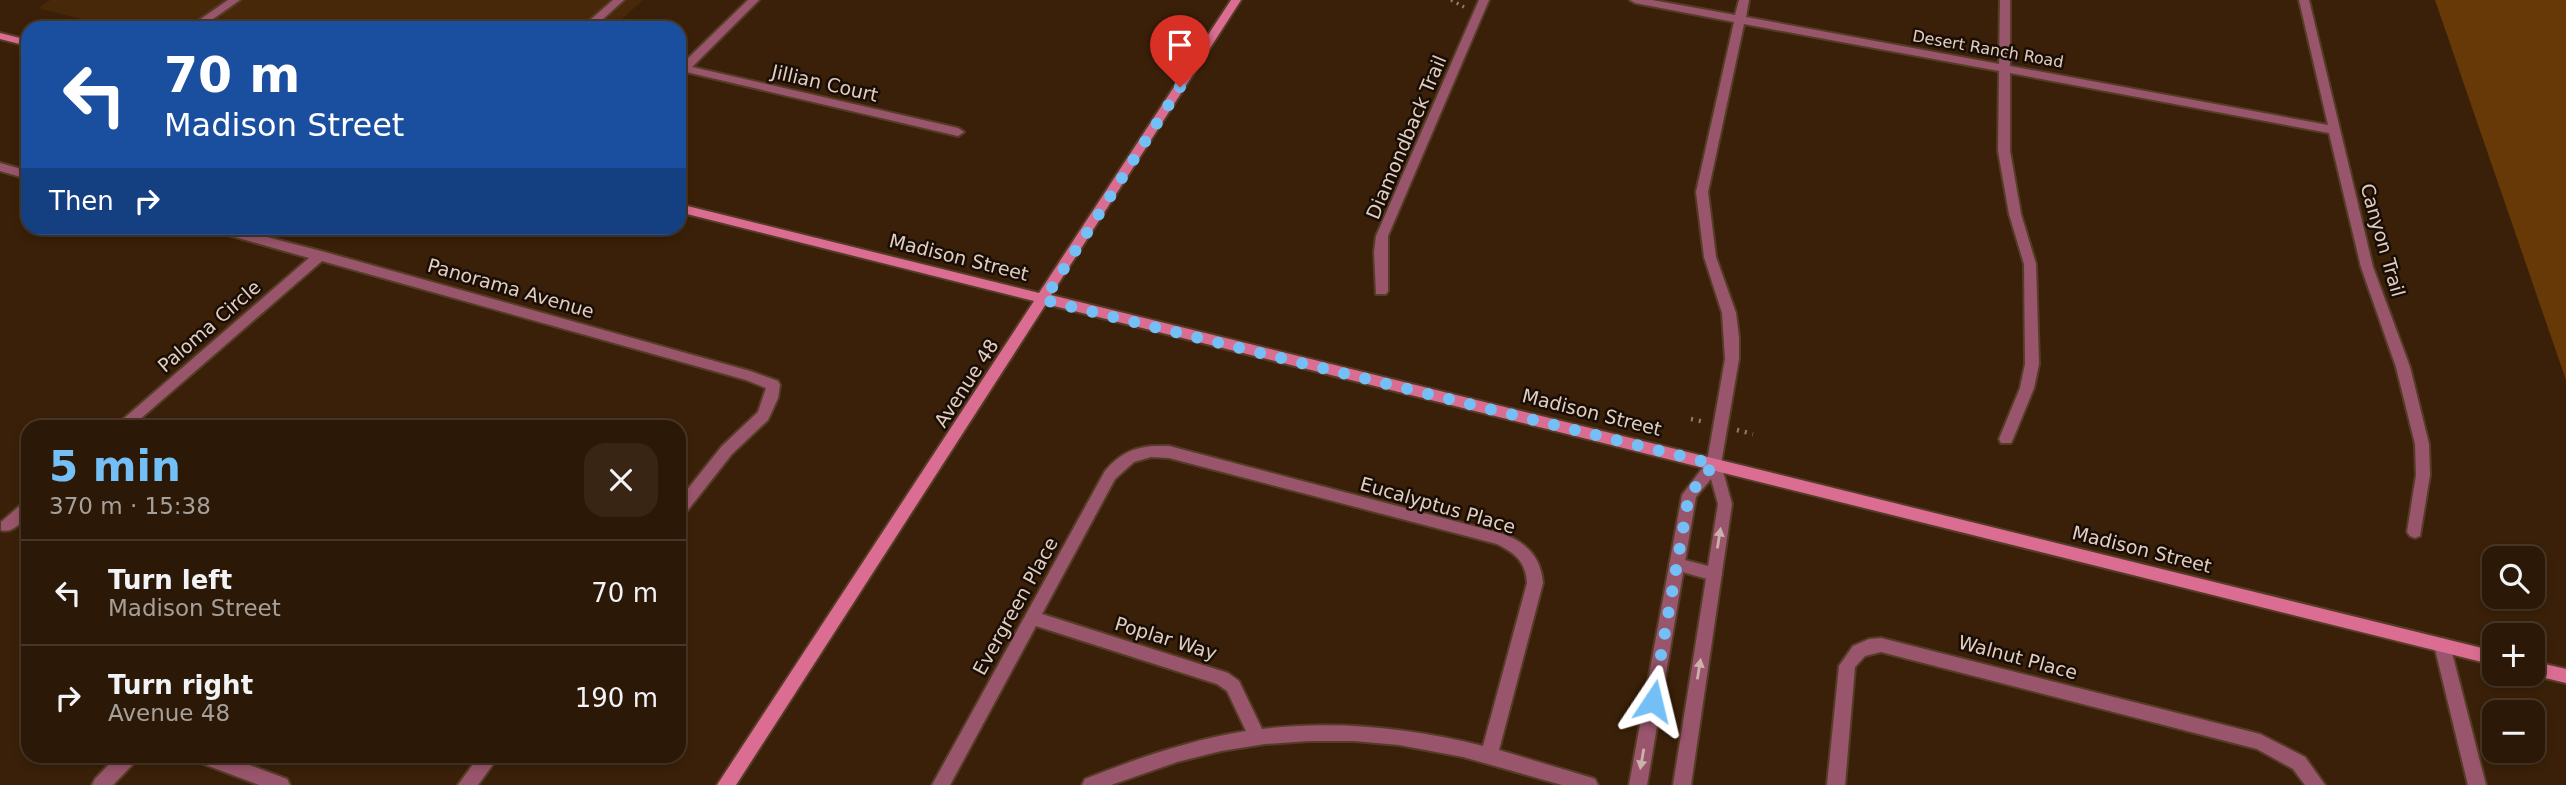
<!DOCTYPE html>
<html lang="en">
<head>
<meta charset="utf-8">
<style>
  body { margin:0; font-family:"DejaVu Sans",sans-serif; background:#382514; color:#f1f3f6; height:100vh; display:flex; flex-direction:column; font-size:26px; white-space:nowrap }
  * { box-sizing:border-box; margin:0 }
  p { font-size:23px; color:#a6a09b }
  .icon { flex:none; width:38px; height:38px; fill:none; stroke:currentColor; stroke-width:2; stroke-linecap:round; stroke-linejoin:round }
  .map { position:relative; flex:1; overflow:hidden }
  .sheet { position:absolute; left:21px; top:420px; width:665px; height:343px; display:flex; flex-direction:column; background:#2c1806; border-radius:21px; box-shadow:0 4px 10px #0003,0 0 0 2px #483728 }
  .sheet>* { flex:none }
  .top-card { position:absolute; left:21px; top:21px; width:665px; height:214px; border-radius:21px; box-shadow:0 4px 10px #0003,0 0 0 2px #483728; background:#1a4fa0; color:#fff; overflow:hidden }
  .buttons { position:absolute; left:2482px; top:546px; display:grid; gap:14px }
  .buttons a { display:grid; place-items:center; width:63px; height:63px; border-radius:14px; background:#2c1806; box-shadow:0 4px 10px #0003,0 0 0 2px #483728; font-size:35px }
  .pin { position:absolute; display:grid; place-items:center; width:60px; height:60px; color:#fff; margin:-72px -30px; border-radius:50% 50% 50% 0; rotate:-45deg; box-shadow:0 0 7px #0007 }
  .pin .icon { rotate:45deg }
  .me { position:absolute; width:77px; margin:-38px; rotate:10deg; stroke-linejoin:round; filter:drop-shadow(0 0 5px #0008) }
  .turn { display:flex; align-items:center; gap:24px; height:147px; padding:0 28px; font-size:32px }
  .turn .icon { width:91px; height:91px; stroke-width:2.5 }
  .turn b { display:block; font-size:49px; line-height:60px }
  .then { display:flex; align-items:center; height:66px; padding:0 28px; background:#0003; gap:14px; font-size:26px }
  .round { display:grid; place-items:center; flex:none; width:74px; height:74px; border-radius:21px; background:#382514 }
  .headline { display:flex; align-items:center; justify-content:space-between; height:119px; padding:0 28px }
  h1 { font-size:42px; font-weight:700; line-height:52px; color:#74c0f6 }
  ul { padding:0; list-style:none }
  li { display:flex; align-items:center; gap:21px; height:105px; padding:0 28px; border-top:2px solid #483728 }
  li div { flex:1 }
  li b { display:block; font-size:26px }
  li em { font-style:normal }
  .map>svg:first-child { display:block }
</style>
</head>
<body>
<div class="map">
<svg width="2566" height="785" viewBox="0 0 2566 785">
  <rect width="100%" height="100%" fill="#3a2008"/>
  <!-- built -->
  <path fill="#472809" d="M50,0H643L612,28H115L38,8Z"/>
  <!-- green -->
  <path fill="#673907" d="M2435,0H2566V380Z"/>
  <g fill="none" stroke-linecap="round" stroke-linejoin="round">
    <defs>
      <path id="service" d="M228,0H240L200,28H188Z
        M613,0H624L593,28H581Z
        M1677,558L1720,569L1722,574L1720,579L1714,581L1672,569L1669,564L1672,559Z
        M2442,638L2448,640L2450,645L2486,785H2468L2434,645L2436,640Z"/>
      <path id="minor" d="M748,0H759L692,67L958,128L964,132L958,136L686,72L679,75V67Z
        M1479,0H1489L1388,236V291L1386,294H1376L1374,252L1376,236Z
        M1630,0H1652L1735,15L1739,0H1749L1746,17L1999,64L2000,0H2010V66L2328,125L2299,0H2309L2373,267L2410,367L2429,444L2430,475L2420,536L2415,538L2410,536L2407,532L2416,475L2415,444L2396,367L2361,267L2329,133L2010,73V151L2021,214L2036,264L2039,364L2034,388L2013,439L2011,443H2001L1999,439L2020,388L2025,364L2024,264L2009,214L1998,151L1999,71L1744,24L1708,192L1716,257L1736,313L1739,337V359L1721,464L1732,504L1691,785H1673L1718,504L1711,479L1696,497L1647,785H1629L1682,495L1707,462L1725,359L1722,313L1704,257L1696,192L1734,22L1635,3Z
        M0,163L28,171V179L0,171Z
        M212,228H232L321,251L750,371L778,381L780,385L778,398L768,420L732,454L684,515L679,517V500L722,446L758,412L766,388L746,380L322,261L131,427H114L309,258L214,231Z
        M1159,446H1169L1500,533C1525,541 1541,556 1543,583L1499,750L1589,777L1595,779L1598,785H1562L1463,757L1399,745L1354,741H1309L1265,744L1221,751L1177,762L1111,785H1082L1085,779C1138,758 1190,740 1246,731L1227,691L1217,684L1036,626L950,785H932L1105,471C1120,453 1136,446 1159,446ZM1151,457L1169,458L1497,544C1515,553 1526,562 1527,583L1483,746C1411,728 1337,720 1262,729L1239,681L1228,673L1042,614L1115,479L1134,462Z
        M28,501V516C20,523 12,534 1,530V522L23,503Z
        M1881,638L2260,734L2305,757L2325,785H2305L2293,769L2257,749L1881,652L1865,656L1855,667L1845,785H1827L1839,666L1853,646L1869,639Z
        M117,756H138L135,762L113,785H92L95,779Z
        M195,756H225L287,779L290,785H259L198,762Z
        M479,756H499L478,785H458Z"/>
      <path id="secondary" d="M1231,0H1241L1051,295L2494,651V665L1046,304L736,785H717L1034,301L679,212V204L1039,293Z
        M0,33L28,40V46L0,39Z
        M2532,661L2566,669V683L2528,674H2532Z"/>
    </defs>
    <!-- service casing -->
    <use href="#service" stroke="#553c26" stroke-width="4"/>
    <!-- minor casing -->
    <use href="#minor" stroke="#553c26" stroke-width="4"/>
    <!-- secondary casing -->
    <use href="#secondary" stroke="#553c26" stroke-width="4"/>
    <!-- path-far1 -->
    <path stroke="#917c6a" stroke-width="3.5" stroke-dasharray="2 4.5" stroke-linecap="butt" d="M1451,0L1464,7"/>
    <!-- path -->
    <path stroke="#917c6a" stroke-width="4.5" stroke-dasharray="2 6" stroke-linecap="butt" d="M1691,419L1705,422
      M1737,430L1753,434"/>
    <!-- service -->
    <use href="#service" fill="#99556b" fill-rule="evenodd"/>
    <!-- minor -->
    <use href="#minor" fill="#99556b" fill-rule="evenodd"/>
    <!-- secondary -->
    <use href="#secondary" fill="#da6d91" fill-rule="evenodd"/>
  </g>
  <!-- one-way arrows -->
  <defs><path id="oneway-solid" d="M-6-.8H1V-3.2L6.5 0L1 3.2V.8H-6Z" transform="scale(1.75)"/></defs>
  <g fill="#ceb0ac">
    <use href="#oneway-solid" transform="translate(1719 538) rotate(-81)"/>
    <use href="#oneway-solid" transform="translate(1699 669) rotate(-81)"/>
    <use href="#oneway-solid" transform="translate(1642 759) rotate(100)"/>
  </g>
  <g fill="none" stroke-linecap="round" stroke-linejoin="round">
    <!-- route -->
    <path stroke="#74c0f6" stroke-width="12" stroke-dasharray="0 21.6" d="M1180,87L1044,300L1714,464L1689,495L1653,701"/>
  </g>
  <g text-anchor="middle" dominant-baseline="central" stroke-width="5" stroke-linejoin="round" paint-order="stroke">
    <!-- far-street labels -->
    <g font-size="16" fill="#e0cec1" stroke="#190d05">
      <text transform="translate(1988 49) rotate(10)">Desert Ranch Road</text>
    </g>
    <!-- street labels -->
    <g font-size="19" fill="#e0cec1" stroke="#190d05">
      <text transform="translate(825 83) rotate(13)">Jillian Court</text>
      <text transform="translate(1406 137) rotate(-67)">Diamondback Trail</text>
      <text transform="translate(2383 240) rotate(74)">Canyon Trail</text>
      <text transform="translate(959 257) rotate(14)">Madison Street</text>
      <text transform="translate(511 288) rotate(16)">Panorama Avenue</text>
      <text transform="translate(209 326) rotate(-41)">Paloma Circle</text>
      <text transform="translate(966 383) rotate(-57)">Avenue 48</text>
      <text transform="translate(1592 412) rotate(14)">Madison Street</text>
      <text transform="translate(1438 505) rotate(16)">Eucalyptus Place</text>
      <text transform="translate(2142 549) rotate(14)">Madison Street</text>
      <text transform="translate(1015 606) rotate(-61)">Evergreen Place</text>
      <text transform="translate(1166 638) rotate(17)">Poplar Way</text>
      <text transform="translate(2018 657) rotate(15)">Walnut Place</text>
    </g>
  </g>
</svg>
<div class="buttons">
<a><svg class="icon" aria-label="search" viewBox="0 0 24 24"><circle cx="10" cy="10" r="6"/><path d="M15 15l6 6"/></svg></a>
<a>+</a>
<a>−</a>
</div>
<div class="pin" style="left:1180px;top:87px;background:#d93025"><svg class="icon" aria-label="arrive" viewBox="0 0 24 24"><path d="M6 21V4h12l-3 4 3 4H6"/></svg></div>
<svg class="me" style="left:1653px;top:701px" viewBox="-20 -20 40 40"><path d="M0-17L14 15 0 8-14 15z" fill="#74c0f6" stroke="#fff" stroke-width="4"/></svg>
<div class="top-card">
<div class="turn"><svg class="icon" aria-label="left" viewBox="0 0 24 24"><path d="M17 20v-9H6M10 6l-5 5 5 5"/></svg><div><b>70 m</b>Madison Street</div></div>
<div class="then">Then<svg class="icon" aria-label="right" viewBox="0 0 24 24"><path d="M7 20v-9h11M14 6l5 5-5 5"/></svg></div>
</div>
<section class="sheet">
<div class="headline"><div><h1>5 min</h1><p>370 m · 15:38</p></div><a class="round"><svg class="icon" aria-label="close" viewBox="0 0 24 24"><path d="M6 6l12 12M18 6L6 18"/></svg></a></div>
<ul>
<li><svg class="icon" aria-label="left" viewBox="0 0 24 24"><path d="M17 20v-9H6M10 6l-5 5 5 5"/></svg><div><b>Turn left</b><p>Madison Street</p></div><em>70 m</em></li>
<li><svg class="icon" aria-label="right" viewBox="0 0 24 24"><path d="M7 20v-9h11M14 6l5 5-5 5"/></svg><div><b>Turn right</b><p>Avenue 48</p></div><em>190 m</em></li>
</ul>
</section>
</div>
</body>
</html>
